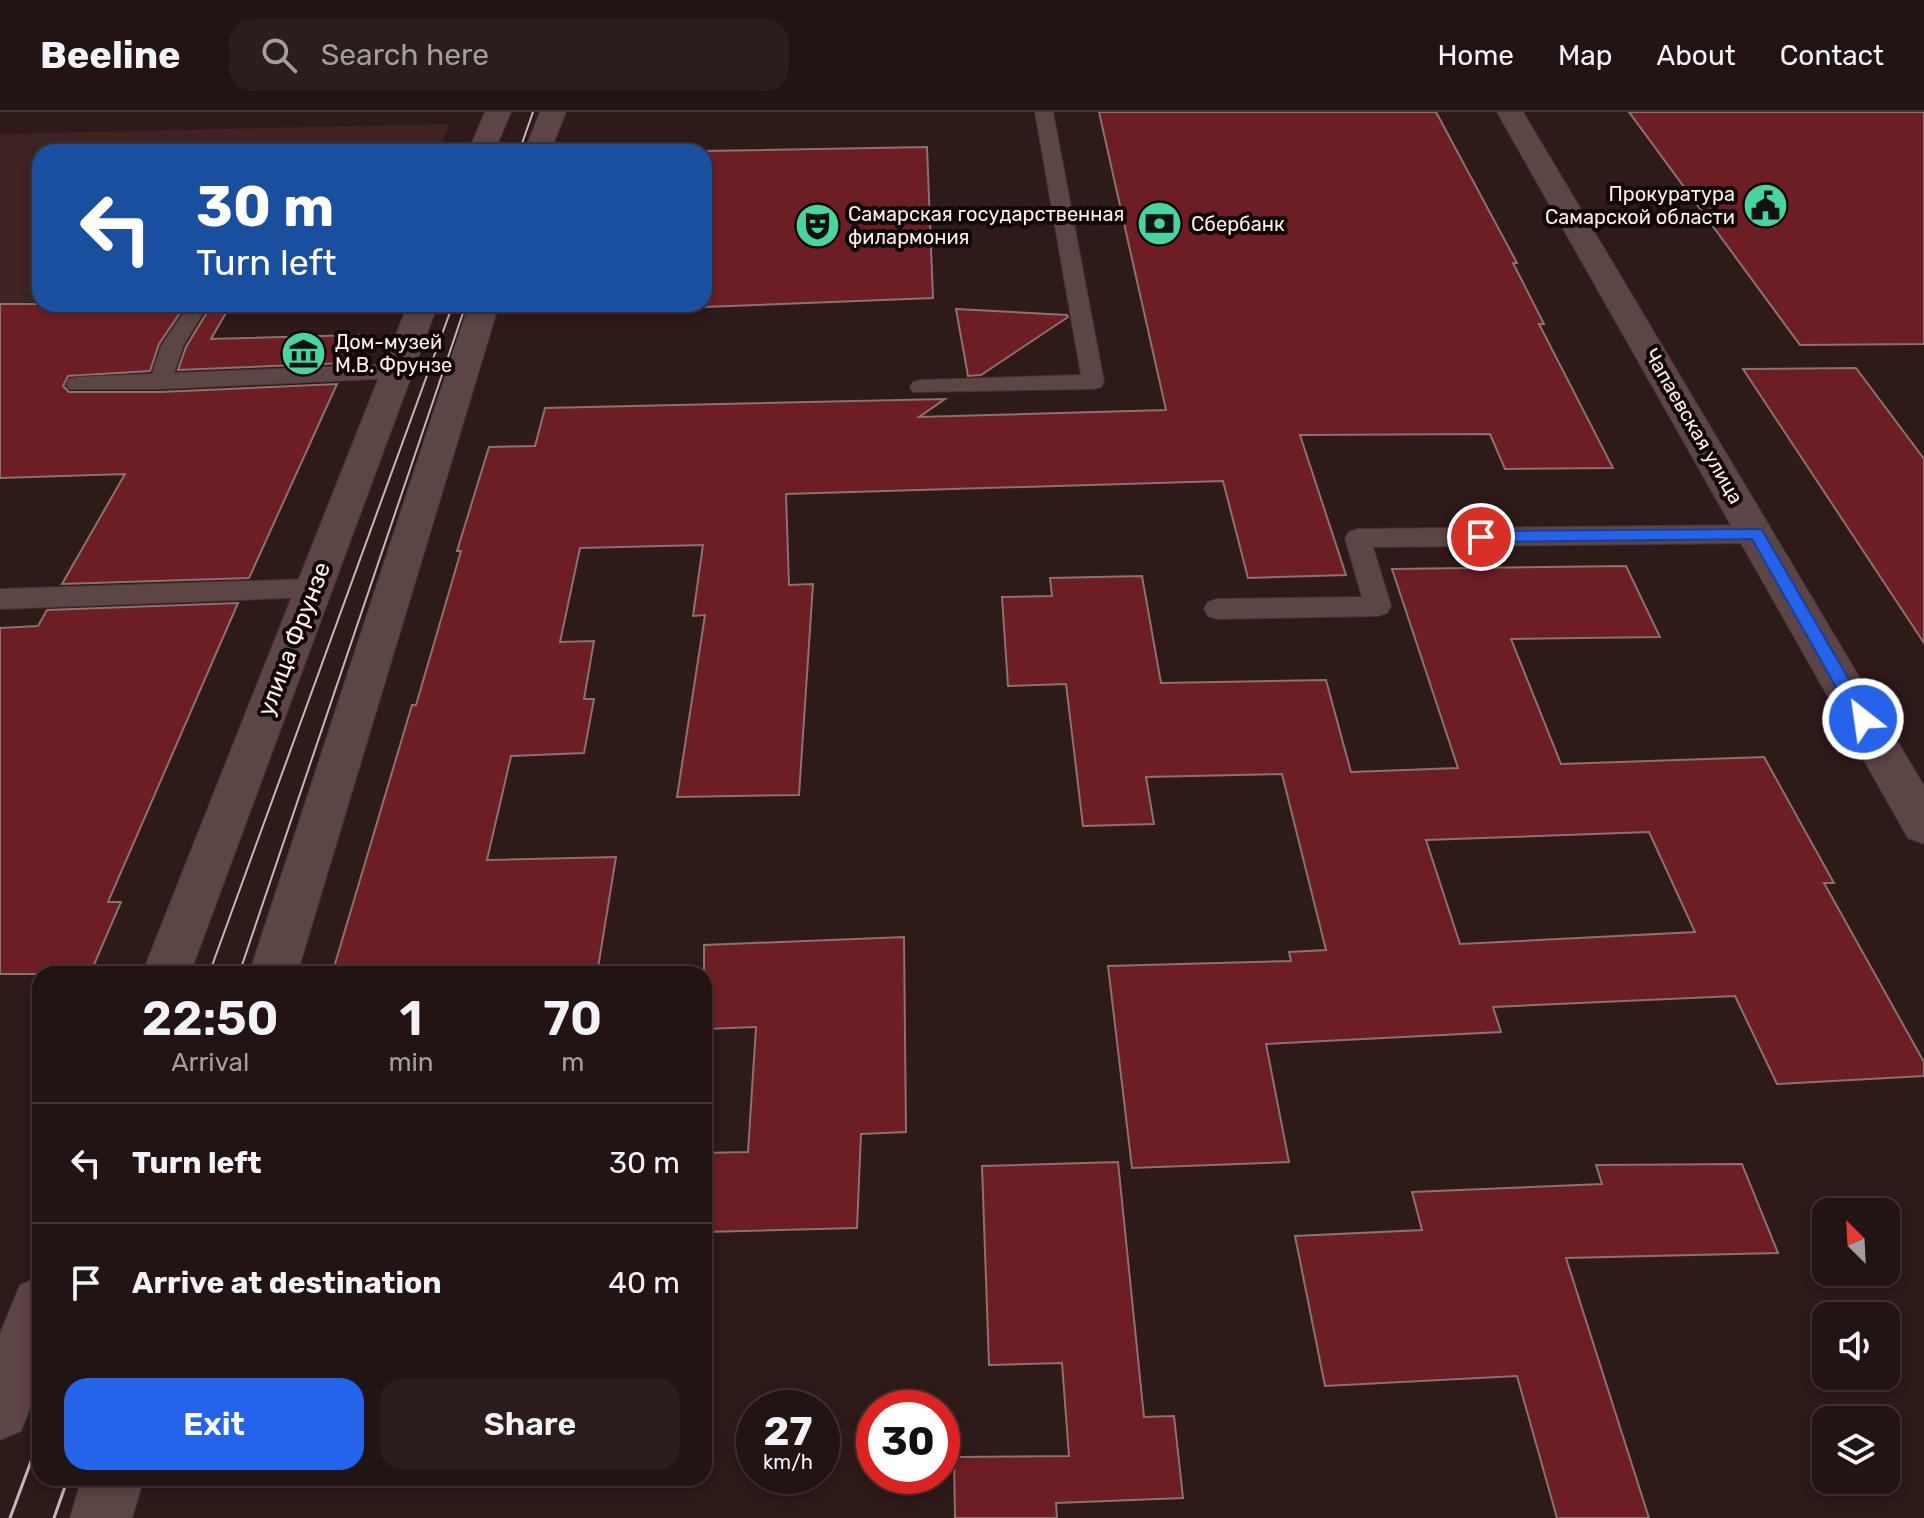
<!DOCTYPE html>
<html lang="en">
<head>
<meta charset="utf-8">
<style>
  body { margin:0; font-family:Rubik,sans-serif; background:#2a1d1c; color:#f1f3f6; height:100vh; display:flex; flex-direction:column; font-size:30px; white-space:nowrap }
  * { box-sizing:border-box; margin:0 }
  p { font-size:26px; color:#a29ea0 }
  .icon { flex:none; width:44px; height:44px; fill:none; stroke:currentColor; stroke-width:2; stroke-linecap:round; stroke-linejoin:round }
  .map { position:relative; flex:1; overflow:hidden }
  .sheet { position:absolute; left:32px; top:854px; width:680px; height:520px; display:flex; flex-direction:column; background:#221413; border-radius:24px; box-shadow:0 4px 12px #0003,0 0 0 2px #3f3333 }
  .sheet>* { flex:none }
  .guide { position:absolute; left:32px; top:32px; width:680px; height:168px; border-radius:24px; box-shadow:0 4px 12px #0003,0 0 0 2px #3f3333; background:#1a4fa0; color:#fff; overflow:hidden }
  .needle { width:52px; rotate:336deg }
  .tools { position:absolute; left:1812px; top:1086px; display:grid; gap:16px }
  .tools a { display:grid; place-items:center; width:88px; height:88px; border-radius:16px; background:#221413; box-shadow:0 4px 12px #0003,0 0 0 2px #3f3333; font-size:40px }
  .speed { position:absolute; left:736px; top:1278px; display:flex; gap:16px; font-size:40px; font-weight:700; text-align:center }
  .speed>* { display:grid; place-content:center; width:104px; height:104px; border-radius:50%; background:#221413; box-shadow:0 4px 12px #0003,0 0 0 2px #3f3333; line-height:1 }
  .speed small { font-size:20px; font-weight:400 }
  .speed .limit { border:12px solid #d22; background:#fff; color:#111 }
  .pin { position:absolute; display:grid; place-items:center; width:68px; height:68px; color:#fff; margin:-34px; border:4px solid #fff; border-radius:50%; box-shadow:0 2px 8px #0007 }
  .me { position:absolute; width:88px; margin:-44px; rotate:330deg; stroke-linejoin:round; filter:drop-shadow(0 0 6px #0008) }
  .turn { display:flex; align-items:center; gap:28px; height:168px; padding:0 32px; font-size:36px }
  .turn .icon { width:104px; height:104px; stroke-width:2.5 }
  .turn b { display:block; font-size:56px; line-height:68px }
  .eta { display:flex; justify-content:space-evenly; align-items:center; height:136px; text-align:center }
  .eta b { font-size:48px; font-weight:600; line-height:56px }
  .action { display:flex; gap:16px; margin-top:auto; padding:16px 32px }
  .action a { flex:1; height:92px; border-radius:24px; background:#2563eb; color:#fff; font-size:32px; font-weight:600; line-height:92px; text-align:center }
  .action a+a { background:#2a1d1c; color:#f1f3f6 }
  ul { padding:0; list-style:none }
  li { display:flex; align-items:center; gap:24px; height:120px; padding:0 32px; border-top:2px solid #3f3333 }
  li div { flex:1 }
  li b { display:block; font-size:30px }
  li em { font-style:normal }
  header { display:flex; align-items:center; gap:48px; box-sizing:border-box; height:112px; padding:0 40px; background:#221413; border-bottom:2px solid #3f3333 }
  header strong { font-size:38px }
  nav { display:flex; gap:44px; margin-inline-start:auto; font-size:28px }
  .search { width:560px; height:72px; background:#2a1d1c; display:flex; align-items:center; gap:20px; box-sizing:border-box; padding:0 28px; border-radius:24px; color:#a29ea0; font-size:30px }
  .map>svg:first-child { display:block }
</style>
</head>
<body>
<header>
<strong>Beeline</strong>
<div class="search"><svg class="icon" aria-label="search" viewBox="0 0 24 24"><circle cx="10" cy="10" r="6"/><path d="M15 15l6 6"/></svg>Search here</div>
<nav><a>Home</a><a>Map</a><a>About</a><a>Contact</a></nav>
</header>
<div class="map">
<svg width="1924" height="1406" viewBox="0 0 1924 1406">
  <rect width="100%" height="100%" fill="#2e1a19"/>
  <!-- built -->
  <path fill="#3e2323" d="M450,12L438,40H40V192H233L212,225L49,229L0,213V22Z"/>
  <!-- building -->
  <path fill="#6d1e24" stroke="#8b7170" stroke-width="2" fill-rule="evenodd" d="M1099,0H1436L1517,151H1513L1544,212H1539L1613,356L1505,357L1490,322L1300,323L1346,463L1248,466L1223,369L786,382L789,473L813,472L799,683L677,685L705,503L693,504L703,433L580,436L560,530L594,529L584,587H594L584,641L511,644L487,748L616,745L597,862H332L412,593H416L461,439H457L489,335L535,334L545,296L945,287L919,305L1166,298Z
    M1629,0H1924V232L1800,233Z
    M927,35L933,186L704,195V39Z
    M0,192H186L159,232L150,259L68,264L63,274L69,280H160L337,272L249,466L62,472L125,362L0,366Z
    M205,192H231L211,227L358,223L346,251L178,258L186,235L208,199Z
    M956,197L1067,203L1068,205L981,263L968,264Z
    M1856,256L1924,347V531L1743,257Z
    M1626,454L1660,525L1511,527L1561,652L1764,645L1834,771H1824L1924,950V964L1777,972L1735,884L1493,895L1501,920L1266,932L1289,1050L1132,1056L1108,854L1291,849L1289,840L1326,838L1282,662L1146,665L1154,712L1083,714L1066,572L1008,574L1002,485L1052,484L1050,466L1142,464L1161,571L1326,568L1351,660L1458,656L1392,457ZM1649,720L1695,820L1460,832L1426,728Z
    M238,491L108,790H121L90,862H0V516L38,514L47,498Z
    M904,825L906,1020L861,1022L857,1116L704,1120V1041L748,1040L756,915L704,917V833Z
    M1118,1050L1144,1305L1174,1304L1183,1386L1056,1391L1057,1406H955L954,1345L1069,1344L1062,1251L989,1253L982,1054Z
    M1742,1052L1778,1141L1566,1146L1649,1406H1557L1517,1264L1325,1274L1295,1124L1422,1118L1412,1080L1602,1072L1596,1053Z"/>
  <g fill="none" stroke-linecap="round" stroke-linejoin="round">
    <defs>
      <path id="service" d="M1035,0H1053L1104,270L1101,275L1093,277L913,280L910,275L913,270L921,268L1081,263Z
        M190,192L202,193L205,197L183,234L174,261L397,252L408,259L397,266L160,277H69L66,272L69,267L77,265L152,262L161,234Z
        M1756,413L1765,416L1768,422L1765,428L1756,431L1373,435L1391,494L1387,501L1378,504L1217,507L1208,504L1204,497L1208,490L1217,487L1362,485L1345,426L1349,420L1358,417Z
        M313,467L322,469L326,476L322,483L313,485L0,497V477Z"/>
      <path id="minor" d="M1497,0H1523L1924,674V732L1908,726Z"/>
      <path id="secondary" d="M485,0H511L494,40H468Z
        M540,0H566L550,40H524Z
        M408,192H438L190,862H142Z
        M469,192H499L297,862H249Z
        M40,1165V1270L21,1319L0,1328V1222L20,1173Z
        M82,1366H144L132,1406H70Z"/>
    </defs>
    <!-- service casing -->
    <use href="#service" stroke="#443434" stroke-width="2"/>
    <!-- minor casing -->
    <use href="#minor" stroke="#443434" stroke-width="2"/>
    <!-- secondary casing -->
    <use href="#secondary" stroke="#443434" stroke-width="2"/>
    <!-- service -->
    <use href="#service" fill="#5c4544" fill-rule="evenodd"/>
    <!-- minor -->
    <use href="#minor" fill="#5c4544" fill-rule="evenodd"/>
    <!-- secondary -->
    <use href="#secondary" fill="#5c4544" fill-rule="evenodd"/>
    <!-- tram-far1 -->
    <path stroke="#c6b6b5" stroke-width="2" d="M519,40L533,0
      M209,862L453,192
      M239,862L466,192"/>
    <!-- tram -->
    <path stroke="#c6b6b5" stroke-width="3" d="M10,1406L40,1325
      M54,1406L68,1366"/>
  </g>
  <!-- route -->
  <path fill="#2563eb" stroke="#184099" stroke-width="2" d="M1756,417L1762,418L1869,602L1872,607L1869,612H1857L1752,427L1481,430L1473,425L1481,419Z"/>
  <!-- icons -->
  <defs>
    <symbol id="civic-disc" viewBox="-11 -11 22 22"><circle r="9.5" fill="#47d49e" stroke="#100707"/><path d="M-.6-6.5H3V-4.5H.6V-3L4-1V1h2V6H-6V1h2V-1L-.6-3ZM-1.2 2.5V6h2.4V2.5Z" fill="#111"/></symbol>
    <symbol id="bank-disc" viewBox="-11 -11 22 22"><circle r="9.5" fill="#47d49e" stroke="#100707"/><path d="M-6-4H6V4H-6ZM0-2.3a2.3 2.3 0 1 0 0 4.6a2.3 2.3 0 1 0 0-4.6Z" fill="#111"/></symbol>
    <symbol id="theatre-disc" viewBox="-11 -11 22 22"><circle r="9.5" fill="#47d49e" stroke="#100707"/><path d="M-5-5.5Q0-4 5-5.5V0Q5 5 0 6Q-5 5-5 0ZM-3.3-2.5H-1v1.5H-3.3ZM1-2.5H3.3v1.5H1ZM-2.8 1Q0 5.5 2.8 1Z" fill="#111"/></symbol>
    <symbol id="museum-disc" viewBox="-11 -11 22 22"><circle r="9.5" fill="#47d49e" stroke="#100707"/><path d="M0-6L6-3V-2H-6V-3ZM-5-1h2V3h-2ZM-1-1h2V3h-2ZM3-1h2V3H3ZM-6 4H6V6H-6Z" fill="#111"/></symbol>
  </defs>
  <g fill-rule="evenodd">
    <use href="#civic-disc" x="1740" y="68" width="51" height="51"/>
    <use href="#bank-disc" x="1134" y="86" width="51" height="51"/>
    <use href="#theatre-disc" x="792" y="88" width="51" height="51"/>
    <use href="#museum-disc" x="278" y="216" width="51" height="51"/>
  </g>
  <g text-anchor="middle" dominant-baseline="central" stroke-width="8" stroke-linejoin="round" paint-order="stroke">
    <!-- far-poi labels -->
    <g font-size="20" fill="#fef0ef" stroke="#100707" text-anchor="start">
      <text x="1735" y="82" text-anchor="end">Прокуратура<tspan x="1735" dy="23">Самарской области</tspan></text>
      <text x="848" y="102">Самарская государственная<tspan x="848" dy="23">филармония</tspan></text>
      <text x="1191" y="112">Сбербанк</text>
      <text x="335" y="230">Дом-музей<tspan x="335" dy="23">М.В. Фрунзе</tspan></text>
    </g>
    <!-- far-street labels -->
    <g font-size="20" fill="#fef0ef" stroke="#100707">
      <text transform="translate(1694 314) rotate(60)">Чапаевская улица</text>
    </g>
    <!-- street labels -->
    <g font-size="24" fill="#fef0ef" stroke="#100707">
      <text transform="translate(294 527) rotate(-69)">улица Фрунзе</text>
    </g>
  </g>
</svg>
<div class="tools">
<a><svg class="needle" viewBox="-14 -14 28 28"><path d="M0-13l5 13h-10z" fill="#e53935"/><path d="M0 13l5-13h-10z" fill="#a29ea0"/></svg></a>
<a><svg class="icon" aria-label="sound" viewBox="0 0 24 24"><path d="M4 9h4l5-4v14l-5-4H4zM17 9q2 3 0 6"/></svg></a>
<a><svg class="icon" aria-label="layers" viewBox="0 0 24 24"><path d="M12 4l9 5-9 5-9-5zM3 14l9 5 9-5"/></svg></a>
</div>
<div class="speed"><div>27<small>km/h</small></div><div class="limit">30</div></div>
<div class="pin" style="left:1481px;top:425px;background:#d93025"><svg class="icon" aria-label="arrive" viewBox="0 0 24 24"><path d="M6 21V4h12l-3 4 3 4H6"/></svg></div>
<svg class="me" style="left:1863px;top:607px" viewBox="-20 -20 40 40"><circle r="17" fill="#2563eb" stroke="#fff" stroke-width="3"/><path d="M0-11L8 9 0 5-8 9z" fill="#fff"/></svg>
<div class="guide">
<div class="turn"><svg class="icon" aria-label="left" viewBox="0 0 24 24"><path d="M17 20v-9H6M10 6l-5 5 5 5"/></svg><div><b>30 m</b>Turn left</div></div>
</div>
<section class="sheet">
<div class="eta">
<div><b>22:50</b><p>Arrival</p></div>
<div><b>1</b><p>min</p></div>
<div><b>70</b><p>m</p></div>
</div>
<ul>
<li><svg class="icon" aria-label="left" viewBox="0 0 24 24"><path d="M17 20v-9H6M10 6l-5 5 5 5"/></svg><div><b>Turn left</b></div><em>30 m</em></li>
<li><svg class="icon" aria-label="arrive" viewBox="0 0 24 24"><path d="M6 21V4h12l-3 4 3 4H6"/></svg><div><b>Arrive at destination</b></div><em>40 m</em></li>
</ul>
<div class="action"><a>Exit</a><a>Share</a></div>
</section>
</div>
</body>
</html>
